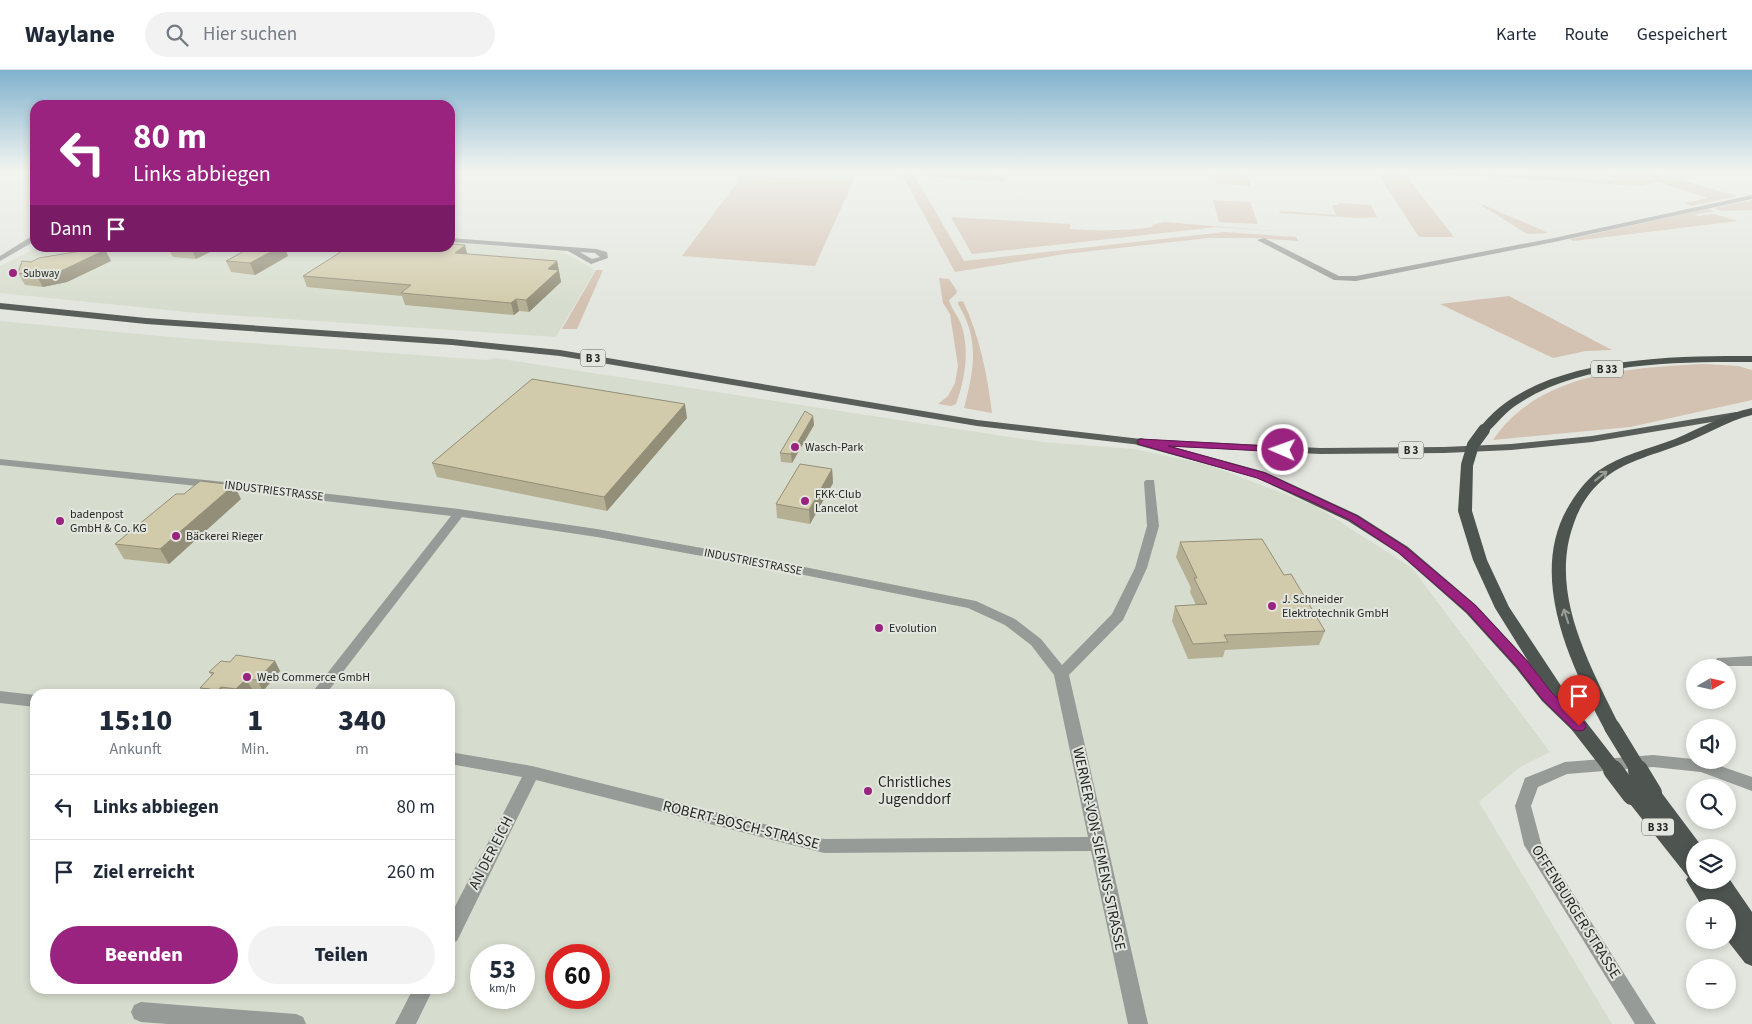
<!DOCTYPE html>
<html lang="de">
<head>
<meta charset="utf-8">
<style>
  body { margin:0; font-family:"Source Sans 3",sans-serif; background:#f2f2f3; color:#1f2937; height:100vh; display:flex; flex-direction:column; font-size:19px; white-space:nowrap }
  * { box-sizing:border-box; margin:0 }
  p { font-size:16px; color:#747a83 }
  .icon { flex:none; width:28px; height:28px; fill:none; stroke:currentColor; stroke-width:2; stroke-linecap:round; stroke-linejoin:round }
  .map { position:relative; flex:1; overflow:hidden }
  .drawer { position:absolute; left:30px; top:619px; width:425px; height:305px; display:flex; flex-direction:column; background:#fff; border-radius:15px; box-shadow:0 2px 8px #0003 }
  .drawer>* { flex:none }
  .banner { position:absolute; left:30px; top:30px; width:425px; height:152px; border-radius:15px; box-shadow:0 2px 8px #0003; background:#99237f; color:#fff; overflow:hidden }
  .needle { width:32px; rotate:81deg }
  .controls { position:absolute; left:1686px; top:589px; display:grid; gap:10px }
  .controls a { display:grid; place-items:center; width:50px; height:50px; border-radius:50%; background:#fff; box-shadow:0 2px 8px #0003; font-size:25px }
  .speed { position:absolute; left:470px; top:874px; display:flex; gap:10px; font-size:25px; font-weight:700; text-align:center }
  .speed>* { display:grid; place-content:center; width:65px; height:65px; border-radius:50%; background:#fff; box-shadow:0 2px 8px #0003; line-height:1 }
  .speed small { font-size:12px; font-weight:400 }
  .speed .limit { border:8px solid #d22; background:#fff; color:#111 }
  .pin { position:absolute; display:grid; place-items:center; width:42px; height:42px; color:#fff; margin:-51px -21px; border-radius:50% 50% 50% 0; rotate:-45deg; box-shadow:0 0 5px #0007 }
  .pin .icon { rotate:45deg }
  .me { position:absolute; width:55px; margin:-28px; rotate:272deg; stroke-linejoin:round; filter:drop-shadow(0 0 4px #0008) }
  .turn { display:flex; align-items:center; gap:18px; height:105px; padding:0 20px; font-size:22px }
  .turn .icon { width:65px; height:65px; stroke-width:2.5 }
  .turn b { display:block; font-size:35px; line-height:42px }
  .then { display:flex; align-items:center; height:48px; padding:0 20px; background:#0003; gap:10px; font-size:19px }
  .eta { display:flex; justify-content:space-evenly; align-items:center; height:85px; text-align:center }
  .eta b { font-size:30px; font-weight:800; line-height:35px }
  .action { display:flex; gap:10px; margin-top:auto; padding:10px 20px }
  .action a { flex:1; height:58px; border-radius:30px; background:#99237f; color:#fff; font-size:20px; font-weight:800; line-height:58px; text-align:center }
  .action a+a { background:#f2f2f3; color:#1f2937 }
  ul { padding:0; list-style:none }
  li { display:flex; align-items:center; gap:15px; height:65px; padding:0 20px; border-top:1px solid #e0e1e3 }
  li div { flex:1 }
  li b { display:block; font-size:19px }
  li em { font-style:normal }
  header { display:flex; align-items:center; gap:30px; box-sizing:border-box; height:70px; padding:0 25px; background:#fff; border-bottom:1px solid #e0e1e3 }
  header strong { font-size:24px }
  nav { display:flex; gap:28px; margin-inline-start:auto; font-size:18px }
  .search { width:350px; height:45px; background:#f2f2f3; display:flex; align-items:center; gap:12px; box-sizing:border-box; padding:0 18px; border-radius:28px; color:#747a83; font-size:19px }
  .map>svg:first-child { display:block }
</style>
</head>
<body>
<header>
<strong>Waylane</strong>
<div class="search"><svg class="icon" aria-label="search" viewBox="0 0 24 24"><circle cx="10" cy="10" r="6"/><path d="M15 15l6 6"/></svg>Hier suchen</div>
<nav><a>Karte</a><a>Route</a><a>Gespeichert</a></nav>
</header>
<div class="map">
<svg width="1752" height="954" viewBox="0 0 1752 954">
  <rect width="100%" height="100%" fill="#e3e6de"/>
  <!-- built -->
  <path fill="#d7ddce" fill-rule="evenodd" d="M450,172L563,182L595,200L556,267L197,243L0,223V196L36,178H450Z
    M0,251L182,268L487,290L495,288L1043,372L1134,379L1209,395L1316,436L1412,498L1550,682L1520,697L1479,732L1612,954H0ZM35,624H450V919H35ZM481,885H524V928H481ZM556,885H599V928H556Z"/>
  <!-- green -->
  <path fill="#d3c1b1" d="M900,101H912L964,191L1225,162L1296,167L1298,171L1255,168H1208L1065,184L955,202Z
    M926,101L1005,104L1004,112L932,107Z
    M1213,101H1245L1251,116L1217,114Z
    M1376,101H1402L1454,167H1419Z
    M1413,101H1447L1616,110L1608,102L1650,101L1737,126L1691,136L1685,133L1708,128L1658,112L1637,116Z
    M742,106L854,109L815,196L682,186Z
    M1213,130L1250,132L1258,154L1219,152Z
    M1752,130V140L1721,141L1713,138Z
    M1476,132L1542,160L1548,163L1527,164Z
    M1338,133L1371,135L1377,147L1359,148L1280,143L1279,141L1336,145L1332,135H1339Z
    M1707,139L1714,141L1694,145L1698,146L1714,144L1738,151L1573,171L1570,169Z
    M951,147L1070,154V159C1098,161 1125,161 1153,157L1152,155L1164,152L1286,162L1217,157L972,184Z
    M596,200H603L577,259H562Z
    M939,208L949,209L957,221L956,224L949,230C951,238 958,246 961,254C970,280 965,309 956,334L951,336L938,334L948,326L955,313L958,296L950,244L943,233Z
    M1509,226L1612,280L1586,281L1553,288L1440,234Z
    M963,231C980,267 987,304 992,343L964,338C974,299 980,270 958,234V232Z
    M1704,294L1738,296L1752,300V330L1630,357L1493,370C1539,302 1629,298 1704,294Z"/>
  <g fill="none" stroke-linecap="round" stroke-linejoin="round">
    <!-- minor -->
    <path fill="#979b98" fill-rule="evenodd" d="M1752,125V129L1554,172L1356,211L1334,210L1257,170L1264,168L1339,206H1356L1554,168Z
      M32,166H35V171L0,191V186Z
      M450,168L596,179L607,182L608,188L591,194L568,181L450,172ZM580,182L595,183L600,187L592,189Z
      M0,389L225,412L459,439L597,459L784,493L976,531L1015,549L1041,569L1062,595L1112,544L1135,498L1147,456L1144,412L1146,410H1154L1159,456L1147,498L1123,550L1069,605L1148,954H1128L1091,781L824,783L536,710L457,871L450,874V846L522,707L450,694V682L532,696L824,769L1088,767L1054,605L1031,575L1005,555L968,538L784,501L597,467L462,447L326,624H311L451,446L225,419L0,395Z
      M1752,586V596H1717L1715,592L1717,588Z
      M0,621L35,625V637L0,633Z
      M413,919H433L416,954H395Z
      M141,932L296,944L303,947L306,954H168L141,952L134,949L131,942L134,935Z"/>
    <!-- tertiary -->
    <path fill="#979b98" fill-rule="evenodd" d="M1653,685L1703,690L1752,707V721L1701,702L1653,697L1567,704L1538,717L1531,736L1541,773L1656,954H1635L1524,775L1515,736L1525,708L1565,692Z"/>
    <!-- primary -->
    <path fill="#595e5a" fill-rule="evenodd" d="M0,233L146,248L452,269L560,280L977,350L1141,369L1320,378L1444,377L1511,374L1592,366L1736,342L1741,345L1736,348L1592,372L1511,380L1444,383L1320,384L1141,375L977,356L560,286L452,275L146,254L0,239Z"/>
    <!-- trunk -->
    <path fill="#4e544f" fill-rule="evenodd" d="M1752,286V292C1677,292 1580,291 1515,336C1505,343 1497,353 1488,362H1480L1478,360C1532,286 1669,286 1752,286Z
      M1752,338V345C1727,351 1706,365 1682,374C1657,384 1628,390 1606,407C1591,419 1580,435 1574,453C1548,523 1590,595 1620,657L1618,662L1612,664L1606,662C1572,598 1528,509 1567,439C1575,425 1585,411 1598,401C1620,385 1649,379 1675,369C1701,358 1724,344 1752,338Z
      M1141,368L1265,402L1358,445L1408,477L1476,535L1528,591L1495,538L1473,490L1458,441L1461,395L1467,391L1471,392L1473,395L1472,441L1487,490L1509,537L1573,634L1575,638L1574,641L1587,656L1585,661L1579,663L1573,661L1542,631L1516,598L1466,543L1398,483L1348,451L1257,408L1137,375L1135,372L1137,369Z
      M1652,716L1658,718L1703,778H1695V810H1728V807L1752,842V896L1745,893L1727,870L1728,846L1732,847L1728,838H1703L1686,810L1688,807L1623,725L1626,720C1636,716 1640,721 1646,729L1643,723L1646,718Z"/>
    <!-- trunk-bridge-far2 -->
    <path stroke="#4e544f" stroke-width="12" d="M1467,395L1473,375L1484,360"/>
    <!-- trunk-bridge-far1 -->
    <path stroke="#4e544f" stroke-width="16" d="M1579,656L1614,701
      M1612,657L1639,701"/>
    <!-- trunk-bridge -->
    <path stroke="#4e544f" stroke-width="20" d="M1613,700L1632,725
      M1638,700L1652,723"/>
  </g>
  <!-- wall -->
  <path fill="#b5af93" d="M94,178H123L117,180L105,179L111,191L67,212L43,217L25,215L18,203L31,192L97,178Z
    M168,178H218L196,189L173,187Z
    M467,184L557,191L561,212L529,242L519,241L514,245L405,235L402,226L307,217L303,206Z
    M288,186L255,205L231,202L226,191Z
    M813,346L814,355L792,393L781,392L780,383Z
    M687,348L607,441L437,407L432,393Z
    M832,399L833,413L810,454L777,448L776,434Z
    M241,429L169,494L124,489L115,474Z
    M1180,472L1284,505L1325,561L1319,575L1225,580L1223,587L1188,589L1172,551L1175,536L1196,535L1190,522L1191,518L1176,487Z
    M275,591L280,601L263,621L252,619L247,624H204L200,618L212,606L209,602L230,592Z"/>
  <!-- shaded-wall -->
  <path fill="#938e78" d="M465,175L468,187L455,183Z
    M104,178L111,191L67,212L43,217L36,205Z
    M116,178H123L117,180Z
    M191,178H218L196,189Z
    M278,178H285L288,186L255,205L250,193Z
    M557,191L561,212L529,242L526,230L548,199Z
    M516,229L519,241L514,245L511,233Z
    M685,334L687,348L607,441L604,427Z
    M813,346L814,355L792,393L791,384Z
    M832,399L833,413L810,454L809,440Z
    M234,415L241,429L169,494L160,479Z
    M275,591L280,601L263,621L257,610Z
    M246,609L252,619L247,624H239L236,619Z
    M221,617L225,624H215Z"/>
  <!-- building -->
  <path fill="#d2cbab" stroke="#938e78" d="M450,174L465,175L455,183L557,191L548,199L559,200L526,230L516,229L511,233L401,223L411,215L303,206L347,178H450Z
    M99,178H104L105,180L61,201L36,205L18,203L22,191L31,192L39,188Z
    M250,178H278L250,193L226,191Z
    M532,309L685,334L604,427L432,393Z
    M805,341L813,346L791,384L780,383Z
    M800,394L832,399L809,440L776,434Z
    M200,411L234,415L160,479L115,474L176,424H184Z
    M1262,469L1284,505L1291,504L1325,561L1224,565L1228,572L1193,574L1175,536L1207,534L1194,508H1197L1180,472Z
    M236,585L275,591L257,610L246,609L236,619L221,617L215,624H211L210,619L200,618L214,603L209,602L221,591L230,592Z"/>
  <!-- one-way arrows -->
  <defs><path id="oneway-shaft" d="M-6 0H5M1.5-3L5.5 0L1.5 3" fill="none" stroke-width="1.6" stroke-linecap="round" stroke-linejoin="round" transform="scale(1.25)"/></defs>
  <g stroke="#989d96">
    <use href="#oneway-shaft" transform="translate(1601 406) rotate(-38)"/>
    <use href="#oneway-shaft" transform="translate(1566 546) rotate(-108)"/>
  </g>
  <!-- sky -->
  <linearGradient id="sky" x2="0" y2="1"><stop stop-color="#81b2ce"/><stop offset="0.43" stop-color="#f2f4f0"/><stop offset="1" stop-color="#f2f4f0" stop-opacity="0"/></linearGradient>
  <rect width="1752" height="235" fill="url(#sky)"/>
  <!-- route -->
  <path fill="#99237f" stroke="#631753" d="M1141,369L1287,377L1288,380L1283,382L1168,376L1265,403L1357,446L1407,478L1476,536L1527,591L1552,623L1584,652L1586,656L1584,660L1579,661L1574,660L1543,630L1518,598L1467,542L1399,483L1366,461L1350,450L1308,430L1257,408L1138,374V370Z"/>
  <!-- markers -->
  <g fill="#99237f" stroke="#e3e6de" stroke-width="2">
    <circle cx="13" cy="203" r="5"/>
    <circle cx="795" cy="377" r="5"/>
    <circle cx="805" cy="431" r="5"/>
    <circle cx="60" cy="451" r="5"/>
    <circle cx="176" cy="466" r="5"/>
    <circle cx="1272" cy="536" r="5"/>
    <circle cx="879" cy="558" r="5"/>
    <circle cx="247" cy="607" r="5"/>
    <circle cx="868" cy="721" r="5"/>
  </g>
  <g text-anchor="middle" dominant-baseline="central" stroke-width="4" stroke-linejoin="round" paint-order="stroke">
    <!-- far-poi labels -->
    <g font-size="11" fill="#262724" stroke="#e3e6de" text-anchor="start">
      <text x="23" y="203">Subway</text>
    </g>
    <!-- shield labels -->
    <g fill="#e3e6de" stroke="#5f605c" stroke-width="1">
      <rect x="580.5" y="279.5" width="25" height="17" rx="4"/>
      <rect x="1591" y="290.5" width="32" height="17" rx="4"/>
      <rect x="1398.5" y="371.5" width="25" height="17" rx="4"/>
      <rect x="1642" y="748.5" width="32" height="17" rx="4"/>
    </g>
    <g font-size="11" font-weight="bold" fill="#262724">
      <text x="593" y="288">B 3</text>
      <text x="1607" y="299">B 33</text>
      <text x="1411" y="380">B 3</text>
      <text x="1658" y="757">B 33</text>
    </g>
    <!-- poi labels -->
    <g font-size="12" fill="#262724" stroke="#e3e6de" text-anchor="start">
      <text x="805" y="377">Wasch-Park</text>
      <text x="815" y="424">FKK-Club<tspan x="815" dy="14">Lancelot</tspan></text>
      <text x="70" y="444">badenpost<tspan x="70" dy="14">GmbH &amp; Co. KG</tspan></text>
      <text x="186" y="466">Bäckerei Rieger</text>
      <text x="1282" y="529">J. Schneider<tspan x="1282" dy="14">Elektrotechnik GmbH</tspan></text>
      <text x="889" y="558">Evolution</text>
      <text x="257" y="607">Web Commerce GmbH</text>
    </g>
    <!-- street labels -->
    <g font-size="12" fill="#262724" stroke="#e3e6de">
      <text transform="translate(274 421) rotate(7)">INDUSTRIESTRASSE</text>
      <text transform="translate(753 492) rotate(11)">INDUSTRIESTRASSE</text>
    </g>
    <!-- near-poi labels -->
    <g font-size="15" fill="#262724" stroke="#e3e6de" text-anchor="start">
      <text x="878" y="712">Christliches<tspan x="878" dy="17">Jugenddorf</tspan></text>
    </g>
    <!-- near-street labels -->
    <g font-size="15" fill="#262724" stroke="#e3e6de">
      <text transform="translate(741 755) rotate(14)">ROBERT-BOSCH-STRASSE</text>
      <text transform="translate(1099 779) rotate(78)">WERNER-VON-SIEMENS-STRASSE</text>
      <text transform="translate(491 783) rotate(-63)">AN DER EICH</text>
      <text transform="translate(1576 842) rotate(58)">OFFENBURGER STRASSE</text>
    </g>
  </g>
</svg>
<div class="controls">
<a><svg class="needle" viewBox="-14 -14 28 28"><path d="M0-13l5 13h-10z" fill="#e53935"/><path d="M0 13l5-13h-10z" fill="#747a83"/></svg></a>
<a><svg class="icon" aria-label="sound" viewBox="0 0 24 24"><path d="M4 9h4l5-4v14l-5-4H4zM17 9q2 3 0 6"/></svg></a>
<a><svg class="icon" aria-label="search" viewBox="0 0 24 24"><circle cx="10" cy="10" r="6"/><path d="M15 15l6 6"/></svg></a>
<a><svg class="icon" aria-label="layers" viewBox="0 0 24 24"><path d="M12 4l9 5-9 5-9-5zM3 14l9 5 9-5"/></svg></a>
<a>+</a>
<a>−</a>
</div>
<div class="speed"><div>53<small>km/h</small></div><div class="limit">60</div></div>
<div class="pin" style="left:1579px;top:656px;background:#d93025"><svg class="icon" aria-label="arrive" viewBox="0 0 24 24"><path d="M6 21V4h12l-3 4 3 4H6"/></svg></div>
<svg class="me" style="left:1283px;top:380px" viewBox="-20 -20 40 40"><circle r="17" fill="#99237f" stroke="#fff" stroke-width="3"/><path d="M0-11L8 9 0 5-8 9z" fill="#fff"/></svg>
<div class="banner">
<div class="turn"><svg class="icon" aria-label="left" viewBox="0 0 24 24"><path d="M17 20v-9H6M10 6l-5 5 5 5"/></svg><div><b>80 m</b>Links abbiegen</div></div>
<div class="then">Dann<svg class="icon" aria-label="arrive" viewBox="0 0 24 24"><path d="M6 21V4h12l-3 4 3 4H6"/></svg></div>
</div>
<section class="drawer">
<div class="eta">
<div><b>15:10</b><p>Ankunft</p></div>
<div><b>1</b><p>Min.</p></div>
<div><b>340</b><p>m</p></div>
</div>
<ul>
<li><svg class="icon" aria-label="left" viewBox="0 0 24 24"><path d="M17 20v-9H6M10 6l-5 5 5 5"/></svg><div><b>Links abbiegen</b></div><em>80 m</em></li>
<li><svg class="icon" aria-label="arrive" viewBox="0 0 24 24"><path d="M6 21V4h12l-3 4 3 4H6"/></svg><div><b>Ziel erreicht</b></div><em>260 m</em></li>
</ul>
<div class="action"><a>Beenden</a><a>Teilen</a></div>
</section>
</div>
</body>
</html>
